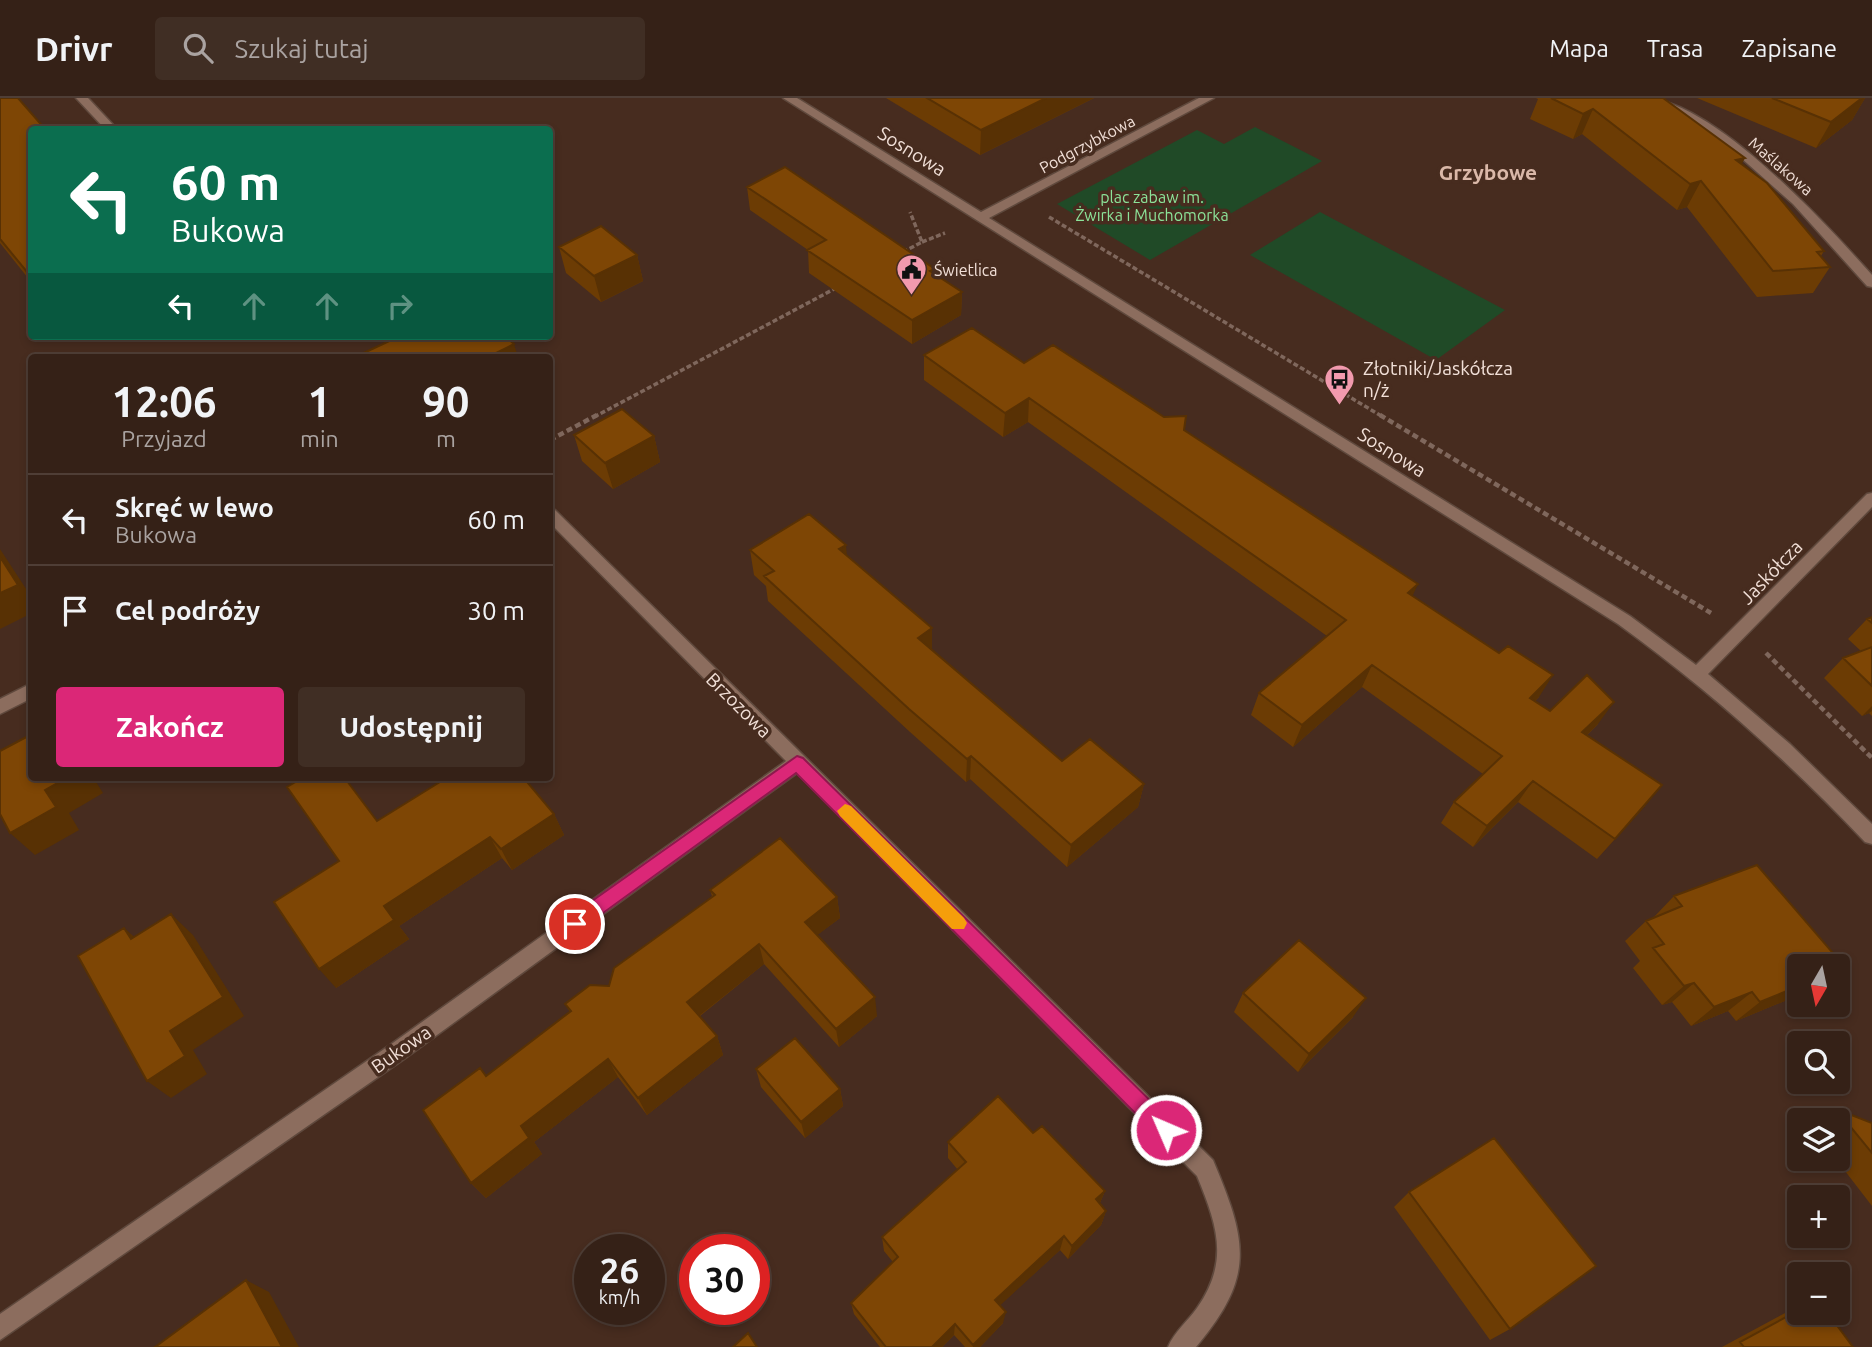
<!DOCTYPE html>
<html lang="pl">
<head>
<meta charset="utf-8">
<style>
  body { margin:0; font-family:Ubuntu,sans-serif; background:#402e24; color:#f1f3f6; height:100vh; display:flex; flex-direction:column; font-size:26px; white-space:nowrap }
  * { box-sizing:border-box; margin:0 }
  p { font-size:23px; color:#aaa3a1 }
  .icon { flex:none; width:38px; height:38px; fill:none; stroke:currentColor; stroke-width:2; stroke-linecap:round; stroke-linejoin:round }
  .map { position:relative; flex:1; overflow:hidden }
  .sheet { position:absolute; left:28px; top:256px; width:525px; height:427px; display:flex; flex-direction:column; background:#352117; border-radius:7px; box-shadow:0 4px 10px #0003,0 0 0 2px #4f3e36 }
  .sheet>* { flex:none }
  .banner { position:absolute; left:28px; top:28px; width:525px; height:214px; border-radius:7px; box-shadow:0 4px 10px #0003,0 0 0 2px #4f3e36; background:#0b6e4f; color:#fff; overflow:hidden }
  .needle { width:46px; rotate:189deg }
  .tools { position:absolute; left:1787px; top:856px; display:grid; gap:14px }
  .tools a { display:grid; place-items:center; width:63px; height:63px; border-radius:7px; background:#352117; box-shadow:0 4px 10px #0003,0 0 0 2px #4f3e36; font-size:35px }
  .speed { position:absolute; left:574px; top:1136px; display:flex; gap:14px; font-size:35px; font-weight:700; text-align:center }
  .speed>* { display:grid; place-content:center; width:91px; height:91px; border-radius:50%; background:#352117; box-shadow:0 4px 10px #0003,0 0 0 2px #4f3e36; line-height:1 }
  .speed small { font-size:18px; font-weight:400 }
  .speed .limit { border:10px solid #d22; background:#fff; color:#111 }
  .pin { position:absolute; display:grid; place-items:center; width:60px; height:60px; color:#fff; margin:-30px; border:4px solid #fff; border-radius:50%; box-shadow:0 2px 7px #0007 }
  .me { position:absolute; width:77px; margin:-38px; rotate:315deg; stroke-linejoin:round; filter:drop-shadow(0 0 5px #0008) }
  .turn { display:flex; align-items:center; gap:24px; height:147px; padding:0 28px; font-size:32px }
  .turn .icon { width:91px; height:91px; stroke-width:2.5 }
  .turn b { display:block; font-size:49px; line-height:60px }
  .lanes { display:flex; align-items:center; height:66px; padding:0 28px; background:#0003; justify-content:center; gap:35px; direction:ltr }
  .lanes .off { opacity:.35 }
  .eta { display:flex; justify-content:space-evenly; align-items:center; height:119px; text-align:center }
  .eta b { font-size:42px; font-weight:600; line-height:49px }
  .cta { display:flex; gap:14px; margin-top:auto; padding:14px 28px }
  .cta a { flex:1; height:80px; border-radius:7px; background:#db2777; color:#fff; font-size:28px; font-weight:600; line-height:80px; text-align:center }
  .cta a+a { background:#402e24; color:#f1f3f6 }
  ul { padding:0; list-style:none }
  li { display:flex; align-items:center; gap:21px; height:91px; padding:0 28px; border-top:2px solid #4f3e36 }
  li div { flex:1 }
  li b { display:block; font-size:26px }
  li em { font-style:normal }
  header { display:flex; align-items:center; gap:42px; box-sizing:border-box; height:98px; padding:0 35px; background:#352117; border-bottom:2px solid #4f3e36 }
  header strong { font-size:33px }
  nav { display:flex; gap:38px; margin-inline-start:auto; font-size:24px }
  .search { width:490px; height:63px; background:#402e24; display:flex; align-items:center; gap:18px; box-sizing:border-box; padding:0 24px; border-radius:7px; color:#aaa3a1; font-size:26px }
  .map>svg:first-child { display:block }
</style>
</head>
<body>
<header>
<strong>Drivr</strong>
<div class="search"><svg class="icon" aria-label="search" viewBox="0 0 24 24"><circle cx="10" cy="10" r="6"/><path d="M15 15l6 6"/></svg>Szukaj tutaj</div>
<nav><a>Mapa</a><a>Trasa</a><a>Zapisane</a></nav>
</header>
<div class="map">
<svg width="1872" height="1249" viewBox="0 0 1872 1249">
  <rect width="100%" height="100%" fill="#472c1f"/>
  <!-- green -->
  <path fill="#204a27" d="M1255,29L1322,63L1150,162L1057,106L1197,32L1224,46Z
    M1320,114L1505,212L1436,262L1250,157Z"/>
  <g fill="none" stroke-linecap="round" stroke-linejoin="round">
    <defs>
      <path id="minor" d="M76,0H88L118,32H106Z
        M783,0H797L981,114L1199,0H1214L989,120L1630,518L1696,567L1867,396L1872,395V409L1708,576L1790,646L1872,726V746L1865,744C1789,664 1708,591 1618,526Z
        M1643,0C1712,0 1827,127 1872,177V189L1867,188L1793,106L1740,59L1711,38Z
        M550,411L555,412L1213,1062C1247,1143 1256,1178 1196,1249H1168C1174,1234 1188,1223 1197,1210C1230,1163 1217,1127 1197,1078L797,675L404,961L0,1242V1216L390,947L786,663L550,425Z
        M32,585V600L0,616V601Z"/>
    </defs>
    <!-- minor casing -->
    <use href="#minor" stroke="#5f493d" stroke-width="3"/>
    <!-- path-far1 -->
    <path stroke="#7f675c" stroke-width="3.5" stroke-dasharray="5 2.5" stroke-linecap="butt" d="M1049,119L1383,319
      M922,144L945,135
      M903,154L922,144L910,114
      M594,319L836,190"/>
    <!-- path -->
    <path stroke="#7f675c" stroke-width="4.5" stroke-dasharray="6 3.5" stroke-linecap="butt" d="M1380,317L1711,515
      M550,342L597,317
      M1766,555L1872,660"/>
    <!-- minor -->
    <use href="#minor" fill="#8c6d5e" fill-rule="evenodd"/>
  </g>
  <!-- wall -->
  <path fill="#6c3c04" d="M0,0L32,32V185L0,145Z
    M886,0H1094L980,57Z
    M1536,0H1663L1741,67L1824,153L1821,158L1830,169L1813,195L1757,199L1687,109L1677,112L1582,36L1573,41L1530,21L1538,1Z
    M1697,0H1865L1852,22L1816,50Z
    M747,89L962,194L961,217L912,246L809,175L808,152L750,112Z
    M559,149L637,157L643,183L601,204L566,175Z
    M924,257L1024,265L1184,332L1412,498L1539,599L1535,603L1550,613L1598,626L1587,637L1645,708L1597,761L1518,704L1473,749L1441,725L1454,704L1483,676L1362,589L1293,649L1251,617L1259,595L1327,538L1028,324L1003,339L924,282Z
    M574,337L654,338L660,364L613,391L582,363Z
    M750,452L847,458L932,552L1062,663L1144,686L1138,709L1067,769L970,681L966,684L910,634L768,503L766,488L754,477Z
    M1872,519V618L1869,615L1862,618L1824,580L1843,560L1861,553L1848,541L1867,521Z
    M554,716L564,737L512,772L502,760L399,828L409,841L336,890L339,763L377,723Z
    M710,792L837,799L840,820L817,837L877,918L839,949L764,866L700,918L717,938L723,957L647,1017L618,979L534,1044L542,1056L486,1100L471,1085L486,978L570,914L565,906L609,888L712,798Z
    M1674,798L1845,869L1838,875V868H1799V897L1736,923L1728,913L1691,928L1672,904L1662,907L1633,870L1640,863L1625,843L1646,823L1654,819Z
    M1243,895L1353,919L1298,974L1234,914Z
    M756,971L840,991L843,1008L805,1040L761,989Z
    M1836,1011L1872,1025V1108L1835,1060H1838V1022H1817Z
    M1033,1035L1105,1093L1100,1105L1106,1113L1101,1127L1068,1161L1060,1152L1000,1207L1003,1225L980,1249H965L954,1237L942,1249H880L854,1216L851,1205L893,1164L884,1153L882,1139L958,1072L948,1060V1044Z
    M1409,1094L1510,1231L1490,1242L1394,1109Z
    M1799,1209V1214L1853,1249H1722L1787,1214Z"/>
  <!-- shaded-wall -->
  <path fill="#583104" d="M1046,0H1094L980,57L981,32Z
    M1862,0H1865L1852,22L1816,50L1831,24Z
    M1593,11L1582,36L1573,41L1583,16Z
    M1745,60L1731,86L1736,62Z
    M1701,83L1687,109L1677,112L1690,86Z
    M637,157L643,183L601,204L594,178Z
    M962,194L961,217L912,246V222Z
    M514,246L518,259H488Z
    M1029,300L1028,324L1003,339L1005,315Z
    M654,338L660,364L613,391L605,365Z
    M846,447L848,472L839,451Z
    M0,451L32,500V515L0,531Z
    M1418,486L1407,510L1408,495Z
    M932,530V555L918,540Z
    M1372,567L1362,589L1293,649L1302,627Z
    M1553,577L1539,599L1516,622L1530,600Z
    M1614,604L1598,626L1567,656L1582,634Z
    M1872,608V613L1869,615L1862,618Z
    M971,658L970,681L966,684L967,661Z
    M68,679H93L103,695L69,715L79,732L35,757L10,735L45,692Z
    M1533,683L1518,704L1473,749L1487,728Z
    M1144,686L1138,709L1067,769L1071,747Z
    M1662,687L1645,708L1597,761L1615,741Z
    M554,716L564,737L512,772L501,751Z
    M490,739L502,760L399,828L409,841L336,890L319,871L384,808Z
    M837,799L840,820L808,844L805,824Z
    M171,816L193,837L244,918L193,952L207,976L171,1000L147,983L170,933Z
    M124,830L147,850L131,841Z
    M759,846L764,866L694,922L687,904Z
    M1694,885L1672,904L1662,907L1684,888Z
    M1799,888V897L1736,923L1760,904Z
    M1752,894L1728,913L1691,928L1714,909Z
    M875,899L877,918L839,949L836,931Z
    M1366,900L1353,919L1298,974L1309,956Z
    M717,938L723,957L647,1017L638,1000Z
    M608,961L618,979L534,1044L542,1056L486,1100L471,1085L521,1028Z
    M840,991L843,1008L805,1040L801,1024Z
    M1105,1093L1099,1107L1096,1101Z
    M1106,1113L1101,1127L1068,1161L1072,1148Z
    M1064,1138L1060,1152L993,1214L995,1202Z
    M246,1182L269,1194L299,1249H282Z
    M1006,1214L1003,1225L980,1249H973V1247Z
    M955,1226L954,1237L942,1249H932Z"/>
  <!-- building -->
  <path fill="#7e4605" stroke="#583104" stroke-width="2" d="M0,0H18L46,32H32V180L0,141Z
    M927,0H1046L981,32Z
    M1551,0H1663L1745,60L1736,62L1767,85L1824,153L1817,154L1830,169L1773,173L1701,83L1690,86L1593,11L1583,16Z
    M1772,0H1862L1831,24Z
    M785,69L935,171L930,173L962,194L912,222L807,152L826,142L747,89Z
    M601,128L637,157L594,178L559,149Z
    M972,230L1024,265L1053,247L1164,319L1186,318L1184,332L1418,486L1408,495L1499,555L1508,548L1553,577L1530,600L1550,613L1587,577L1614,604L1582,634L1662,687L1615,741L1533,683L1487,728L1454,704L1502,658L1372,567L1302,627L1259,595L1346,522L1029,300L1005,315L924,257Z
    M400,238H505L514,246L488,259H355Z
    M622,311L654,338L605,365L574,337Z
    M809,416L846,447L839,451L932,530L918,540L1062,663L1090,641L1144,686L1071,747L971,658L967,661L909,611L764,478L774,473L750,452Z
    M0,459L18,487L0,495Z
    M1872,519V525L1867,521Z
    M1872,549V588L1843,560Z
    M32,636V679H68L45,692L56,709L10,735L0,716V653Z
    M304,679H344L377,723L448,679H523L554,716L501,751L490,739L384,808L394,822L319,871L274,804L339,763L287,689Z
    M780,740L837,799L805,824L875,899L836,931L759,846L687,904L717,938L638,1000L608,961L521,1028L529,1040L471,1085L423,1012L480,970L486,978L571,913L565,906L590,887L609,888L614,870L715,797L710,792Z
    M1757,767L1845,869L1838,872V868H1799V888L1760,904L1752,894L1714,909L1694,885L1684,888L1653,850L1664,846L1646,823L1682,808L1674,798Z
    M171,816L223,899L170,933L185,958L147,983L78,858L124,830L131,841Z
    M1299,842L1366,900L1309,956L1243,895Z
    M795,940L840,991L801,1024L756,971Z
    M998,998L1033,1035L1042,1028L1105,1093L1096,1101L1106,1113L1072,1148L1064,1138L995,1202L1006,1214L973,1247L955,1226L932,1249H886L851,1205L898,1159L882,1139L966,1064L948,1044Z
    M1836,1011L1872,1025V1055Z
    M1494,1040L1596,1168L1510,1231L1409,1094Z
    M246,1182L282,1249H155Z
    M1799,1212V1214H1827L1853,1249H1744L1740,1244Z
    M748,1235L757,1249H733Z"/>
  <!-- route -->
  <path fill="#db2777" stroke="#8e194d" stroke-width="2" d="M797,658L803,660L1173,1025L1175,1032L1173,1039L1166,1041L1159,1039L796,675L581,831H568L566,826L568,820Z"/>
  <!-- slow -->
  <path fill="#f59e0b" d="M845,706L851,708L964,820L967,825L964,831H952L840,718L837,713Z"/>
  <!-- icons -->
  <defs>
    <symbol id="civic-pin" viewBox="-11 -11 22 30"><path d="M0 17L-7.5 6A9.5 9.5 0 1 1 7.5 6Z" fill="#f29aae" stroke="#472c1f"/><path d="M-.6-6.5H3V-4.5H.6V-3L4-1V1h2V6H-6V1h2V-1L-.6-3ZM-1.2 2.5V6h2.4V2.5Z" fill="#111"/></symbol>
    <symbol id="bus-pin" viewBox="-11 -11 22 30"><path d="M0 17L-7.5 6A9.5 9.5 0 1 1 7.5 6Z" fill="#f29aae" stroke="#472c1f"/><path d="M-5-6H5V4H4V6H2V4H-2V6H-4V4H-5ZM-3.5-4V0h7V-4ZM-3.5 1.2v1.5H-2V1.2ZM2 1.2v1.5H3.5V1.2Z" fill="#111"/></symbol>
  </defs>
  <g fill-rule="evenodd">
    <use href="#civic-pin" x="894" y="154" width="35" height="47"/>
    <use href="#bus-pin" x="1322" y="264" width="35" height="47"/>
  </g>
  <g text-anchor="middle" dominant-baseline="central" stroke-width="7" stroke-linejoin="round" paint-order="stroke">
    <!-- far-street labels -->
    <g font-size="16" fill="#f2e0d8" stroke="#472c1f">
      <text transform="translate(1087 46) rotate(-28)">Podgrzybkowa</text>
      <text transform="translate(1781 68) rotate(41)">Maślakowa</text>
    </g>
    <!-- far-park labels -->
    <g font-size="16" fill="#8ce399" stroke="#472c1f">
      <text x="1152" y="99">plac zabaw im.<tspan x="1152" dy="18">Żwirka i Muchomorka</tspan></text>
    </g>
    <!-- far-poi labels -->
    <g font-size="16" fill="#f2e0d8" stroke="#472c1f" text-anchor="start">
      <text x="934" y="172">Świetlica</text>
    </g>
    <!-- street labels -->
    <g font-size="19" fill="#f2e0d8" stroke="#472c1f">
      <text transform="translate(912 53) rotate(32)">Sosnowa</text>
      <text transform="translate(1392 354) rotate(32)">Sosnowa</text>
      <text transform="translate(1771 474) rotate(-46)">Jaskółcza</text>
      <text transform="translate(739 607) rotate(45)">Brzozowa</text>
      <text transform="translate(401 951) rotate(-35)">Bukowa</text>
    </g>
    <!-- poi labels -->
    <g font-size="19" fill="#f2e0d8" stroke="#472c1f" text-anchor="start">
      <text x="1363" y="270">Złotniki/Jaskółcza<tspan x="1363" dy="22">n/ż</tspan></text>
    </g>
    <!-- far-district labels -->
    <g font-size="21" font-weight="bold" fill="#dab8a8" stroke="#472c1f">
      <text x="1488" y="74">Grzybowe</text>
    </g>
  </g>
</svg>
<div class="tools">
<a><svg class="needle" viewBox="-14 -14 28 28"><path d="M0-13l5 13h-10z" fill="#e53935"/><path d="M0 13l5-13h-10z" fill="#aaa3a1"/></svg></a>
<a><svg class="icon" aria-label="search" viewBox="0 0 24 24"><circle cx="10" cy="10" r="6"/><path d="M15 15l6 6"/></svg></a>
<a><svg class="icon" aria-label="layers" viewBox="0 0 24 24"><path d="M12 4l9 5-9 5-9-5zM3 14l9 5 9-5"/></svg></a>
<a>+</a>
<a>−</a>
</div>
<div class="speed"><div>26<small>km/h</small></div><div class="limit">30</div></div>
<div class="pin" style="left:575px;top:826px;background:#d93025"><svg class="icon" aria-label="arrive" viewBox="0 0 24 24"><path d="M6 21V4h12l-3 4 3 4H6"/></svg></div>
<svg class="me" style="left:1166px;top:1032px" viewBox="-20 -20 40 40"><circle r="17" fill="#db2777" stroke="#fff" stroke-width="3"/><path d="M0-11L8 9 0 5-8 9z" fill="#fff"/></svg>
<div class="banner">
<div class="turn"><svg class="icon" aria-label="left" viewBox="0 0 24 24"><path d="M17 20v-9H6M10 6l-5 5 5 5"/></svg><div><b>60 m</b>Bukowa</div></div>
<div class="lanes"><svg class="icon" aria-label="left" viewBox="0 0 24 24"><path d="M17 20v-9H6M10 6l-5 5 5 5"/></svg><svg class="icon off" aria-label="ahead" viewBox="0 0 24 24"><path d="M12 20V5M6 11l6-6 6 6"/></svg><svg class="icon off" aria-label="ahead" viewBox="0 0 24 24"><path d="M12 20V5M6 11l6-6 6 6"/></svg><svg class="icon off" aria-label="right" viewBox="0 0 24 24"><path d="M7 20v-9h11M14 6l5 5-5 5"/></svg></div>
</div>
<section class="sheet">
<div class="eta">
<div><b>12:06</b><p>Przyjazd</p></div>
<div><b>1</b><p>min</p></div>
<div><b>90</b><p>m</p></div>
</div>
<ul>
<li><svg class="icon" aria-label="left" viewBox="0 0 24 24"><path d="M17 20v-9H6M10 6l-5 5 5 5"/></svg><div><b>Skręć w lewo</b><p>Bukowa</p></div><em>60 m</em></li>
<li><svg class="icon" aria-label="arrive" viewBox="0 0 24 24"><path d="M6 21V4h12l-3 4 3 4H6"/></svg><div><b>Cel podróży</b></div><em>30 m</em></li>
</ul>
<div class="cta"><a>Zakończ</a><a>Udostępnij</a></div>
</section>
</div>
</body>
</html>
